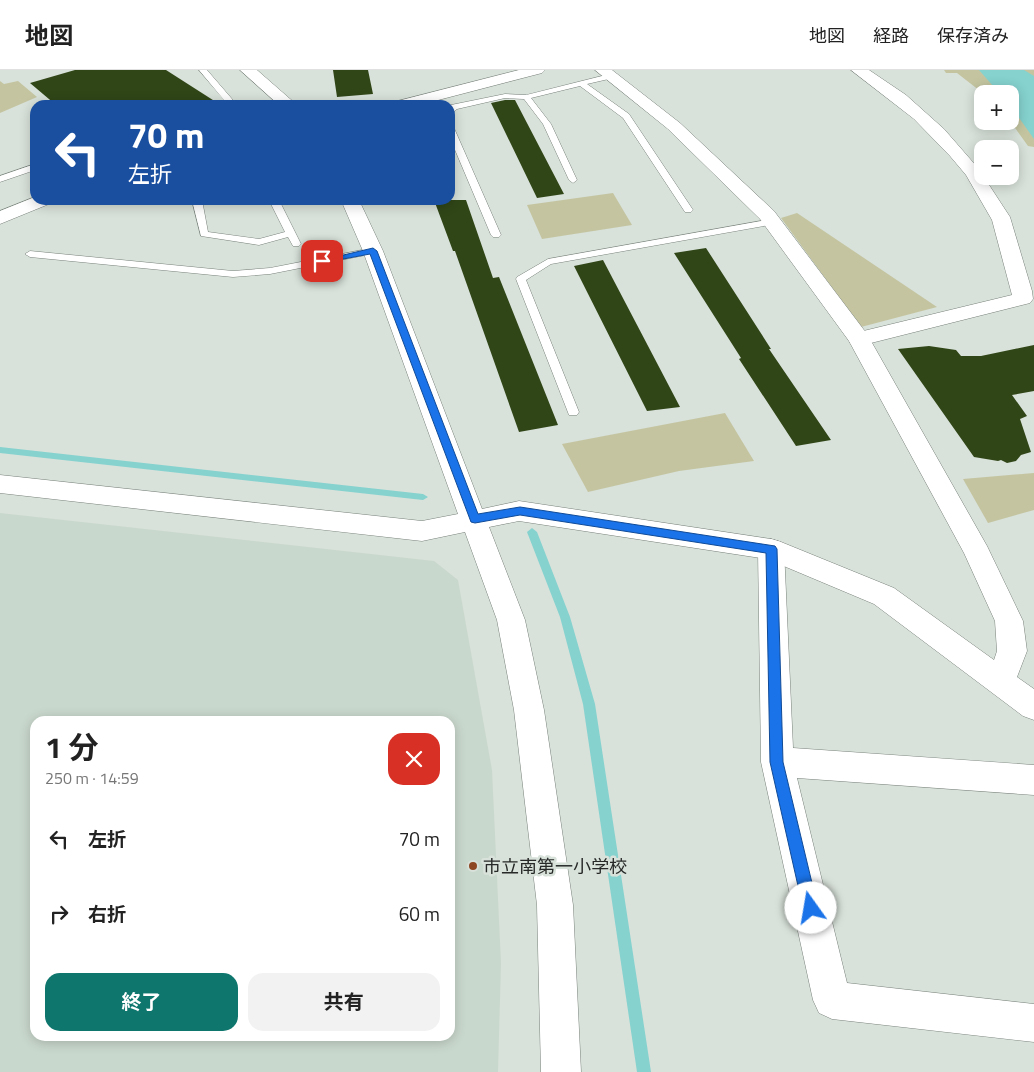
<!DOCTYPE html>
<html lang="ja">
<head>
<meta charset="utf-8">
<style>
  body { margin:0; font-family:"Titillium Web","Noto Sans JP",sans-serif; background:#f2f2f2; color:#222; height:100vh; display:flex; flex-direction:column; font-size:19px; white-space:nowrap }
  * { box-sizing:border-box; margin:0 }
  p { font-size:16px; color:#767676 }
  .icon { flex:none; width:28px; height:28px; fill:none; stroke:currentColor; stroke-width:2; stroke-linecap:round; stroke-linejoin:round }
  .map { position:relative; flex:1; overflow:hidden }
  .details { position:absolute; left:30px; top:646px; width:425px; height:325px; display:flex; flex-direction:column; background:#fff; border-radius:15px; box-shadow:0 2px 12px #0003 }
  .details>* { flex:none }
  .guide { position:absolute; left:30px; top:30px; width:425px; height:105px; border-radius:15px; box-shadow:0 2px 12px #0003; background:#1a4fa0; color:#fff; overflow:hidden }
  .tools { position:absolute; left:974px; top:15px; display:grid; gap:10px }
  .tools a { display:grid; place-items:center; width:45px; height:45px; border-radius:10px; background:#fff; box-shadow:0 2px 12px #0003; font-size:25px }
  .pin { position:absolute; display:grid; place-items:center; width:42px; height:42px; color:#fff; margin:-21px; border-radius:10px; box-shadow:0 2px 8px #0006 }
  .me { position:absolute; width:55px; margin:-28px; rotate:347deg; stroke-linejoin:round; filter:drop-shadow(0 0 4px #0008) }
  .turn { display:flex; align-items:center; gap:18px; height:105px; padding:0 15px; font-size:22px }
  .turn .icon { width:65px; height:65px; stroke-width:2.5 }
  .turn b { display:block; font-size:35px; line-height:42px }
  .round { display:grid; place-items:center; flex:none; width:52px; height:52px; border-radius:15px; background:#f2f2f2 }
  .summary { display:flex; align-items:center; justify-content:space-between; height:85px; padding:0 15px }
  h1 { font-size:30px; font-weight:700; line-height:38px }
  .button { display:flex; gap:10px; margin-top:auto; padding:10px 15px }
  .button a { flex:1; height:58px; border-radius:15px; background:#0f766e; color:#fff; font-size:20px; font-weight:700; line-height:58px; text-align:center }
  .button a+a { background:#f2f2f2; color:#222 }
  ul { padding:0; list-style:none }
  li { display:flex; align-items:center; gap:15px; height:75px; padding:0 15px }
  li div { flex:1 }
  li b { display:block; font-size:19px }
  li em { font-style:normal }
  header { display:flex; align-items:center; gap:30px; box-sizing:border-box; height:70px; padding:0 25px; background:#fff; border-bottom:1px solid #e0e0e0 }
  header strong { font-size:24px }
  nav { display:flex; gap:28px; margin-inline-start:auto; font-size:18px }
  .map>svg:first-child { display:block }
</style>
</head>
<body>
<header>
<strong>地図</strong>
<nav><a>地図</a><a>経路</a><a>保存済み</a></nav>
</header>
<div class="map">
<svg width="1034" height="1002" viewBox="0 0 1034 1002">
  <rect width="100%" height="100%" fill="#d8e1da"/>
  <!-- built -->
  <path fill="#c9d8cc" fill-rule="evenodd" d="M0,443L434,491L458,510L492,700L501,893L498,1002H0ZM35,651H450V966H35Z"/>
  <!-- green -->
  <path fill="#c4c5a0" d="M944,0H1034V77L1028,76L1010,51V24H984L957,3H946Z
    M0,11L4,14L18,11L37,27L0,43Z
    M613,123L632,155L542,169L527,135Z
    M797,143L937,237L861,257L781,148Z
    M725,343L754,391L679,401L588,422L562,374Z
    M1034,403V440L988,453L963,409Z"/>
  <!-- water -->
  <path fill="#85d2cf" d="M979,0H1024L1034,6V69L1010,35V24H1000Z"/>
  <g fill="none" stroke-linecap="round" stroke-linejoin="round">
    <!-- stream -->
    <path fill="#85d2cf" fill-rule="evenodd" d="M0,377L423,424L428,427L423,430L0,383Z
      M532,458L537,462L570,547L595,634L651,1002H637L583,634L560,547L527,462Z"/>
  </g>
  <!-- building -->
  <path fill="#304617" d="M75,0H166L216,32L212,35H56L30,13Z
    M333,0H368L373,24L337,27Z
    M505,30H515L564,124L537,128L491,33Z
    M434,130H466L493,208L499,207L558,355L519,362L455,181H453Z
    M706,178L771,279H769L831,370L796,376L739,289L741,288L674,183Z
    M603,190L680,337L647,341L574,196Z
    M1034,275V321L1012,325L1027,346L1020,349L1031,382L1021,385L1016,391L1007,393L1001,390L998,391L974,387L898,279L929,276L956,280L961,286H981Z"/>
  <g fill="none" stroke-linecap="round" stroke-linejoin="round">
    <defs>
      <path id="service" d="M199,0H207L232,29V33L214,35L224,30Z
        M610,4H613V8L587,14L629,44L693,140L691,142H685L623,48L580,16L531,28L551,54L577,110L573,113L569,110L543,54L524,29L505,28L457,39L450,45L451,35L505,24L526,25Z
        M450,56L454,58L501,165L499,167H493L491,165L450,68Z
        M35,94V100L0,112V106Z
        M192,130H202L208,162L259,169L285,162L269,130H279L301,174L299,176H293L288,167L259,175L201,166Z
        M772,149L775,150V154L551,194L526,210L579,342L577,345H569L516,209L517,207L548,189Z
        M373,178L378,181L376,183L270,204L233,207L30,187L25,184L30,181L233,201L270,198Z"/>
      <path id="minor" d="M851,0H869L906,25L944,59L978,98L1010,147L1032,221L1033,229L1030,233L859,276L851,274L848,269L851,264L1012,225L992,150L966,105L950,86L914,49Z
        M771,469L781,472L784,479L793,678L1034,695V725L797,708L847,913L1034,934V972L832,949L819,943L813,930L761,692L758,479L761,472Z"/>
      <path id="tertiary" d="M240,0H257L297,35H279Z
        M519,0H545L542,3L419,35H392L394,32Z
        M595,0H612L680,53L774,141L867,264L987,476L1023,551L1027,581L1017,607L1034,619V650L1023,646L874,534L767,489L519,451L489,457L525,550L544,640L573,835L581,1002H541L537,835L514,640L497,550L465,462L422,471L0,423V405L422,451L458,444L363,181L341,130H359L383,181L482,439L519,431L771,469L781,472L894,518L994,590L997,581L995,551L964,483L849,271L760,149L668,59Z
        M35,127V130H52L49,134L0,154V141Z"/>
    </defs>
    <!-- service casing -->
    <use href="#service" stroke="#79827b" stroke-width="1"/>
    <!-- minor casing -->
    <use href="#minor" stroke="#79827b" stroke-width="1"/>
    <!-- tertiary casing -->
    <use href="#tertiary" stroke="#79827b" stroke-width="1"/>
    <!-- service -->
    <use href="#service" fill="#fff" fill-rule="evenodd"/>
    <!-- minor -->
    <use href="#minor" fill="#fff" fill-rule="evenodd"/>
    <!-- tertiary -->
    <use href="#tertiary" fill="#fff" fill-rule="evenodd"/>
  </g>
  <!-- route -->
  <path fill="#1a73e8" stroke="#114b97" d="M373,178L377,181L478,444L520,437L775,476L777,479L783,692L818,838L816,843L811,846L806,843L803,838L770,692L766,483L520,445L475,453L471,452L370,184L322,193L318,191Z"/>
  <!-- markers -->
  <circle fill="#8d4722" stroke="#d8e1da" stroke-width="2" cx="473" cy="796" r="5"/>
  <g text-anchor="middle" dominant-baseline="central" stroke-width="5" stroke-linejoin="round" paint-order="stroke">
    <!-- near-poi labels -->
    <g font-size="18" fill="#262927" stroke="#d8e1da" text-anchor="start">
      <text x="483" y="796">市立南第一小学校</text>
    </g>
  </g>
</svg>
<div class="tools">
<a>+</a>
<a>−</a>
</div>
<div class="pin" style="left:322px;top:191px;background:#d93025"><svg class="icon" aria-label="arrive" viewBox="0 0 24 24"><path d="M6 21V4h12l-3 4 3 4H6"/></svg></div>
<svg class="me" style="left:811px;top:838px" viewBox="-20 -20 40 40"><circle r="19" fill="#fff"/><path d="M0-13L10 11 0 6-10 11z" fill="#1a73e8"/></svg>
<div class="guide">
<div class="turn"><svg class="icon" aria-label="left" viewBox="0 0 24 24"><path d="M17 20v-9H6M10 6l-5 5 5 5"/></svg><div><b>70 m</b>左折</div></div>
</div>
<section class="details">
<div class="summary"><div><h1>1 分</h1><p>250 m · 14:59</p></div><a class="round" style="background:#d93025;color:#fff"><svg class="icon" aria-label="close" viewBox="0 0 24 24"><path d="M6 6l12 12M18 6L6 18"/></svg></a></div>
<ul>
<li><svg class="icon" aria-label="left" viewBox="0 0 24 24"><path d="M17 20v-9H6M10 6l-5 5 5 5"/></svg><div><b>左折</b></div><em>70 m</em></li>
<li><svg class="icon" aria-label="right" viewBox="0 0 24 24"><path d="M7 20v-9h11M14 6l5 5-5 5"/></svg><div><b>右折</b></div><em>60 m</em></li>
</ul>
<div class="button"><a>終了</a><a>共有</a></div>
</section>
</div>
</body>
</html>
